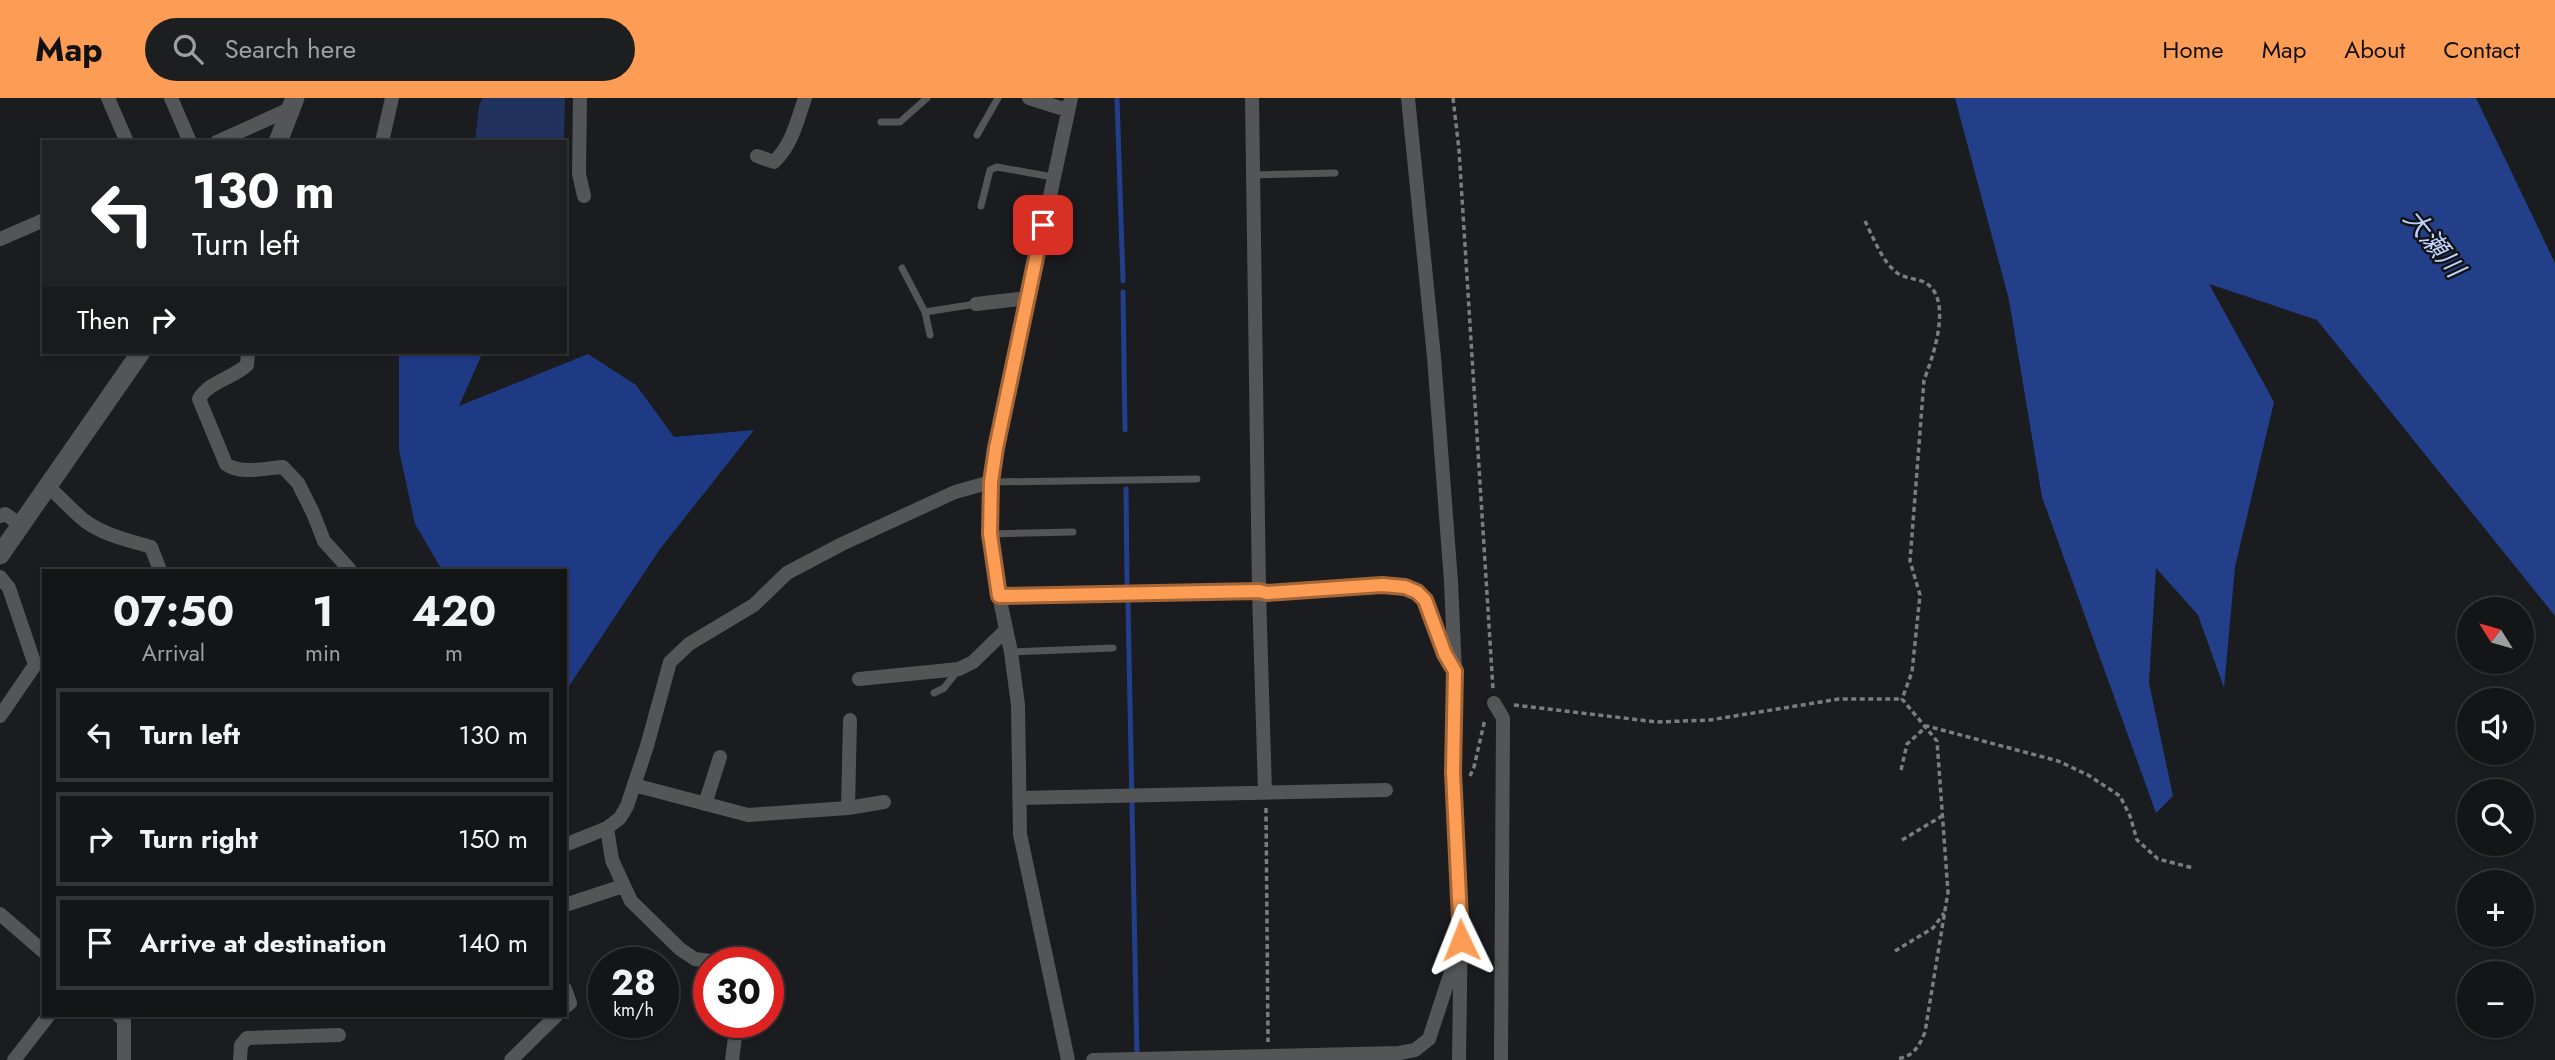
<!DOCTYPE html>
<html lang="en">
<head>
<meta charset="utf-8">
<style>
  body { margin:0; font-family:Jost,"Noto Sans JP",sans-serif; background:#1d1e20; color:#f1f3f6; height:100vh; display:flex; flex-direction:column; font-size:26px; white-space:nowrap }
  * { box-sizing:border-box; margin:0 }
  p { font-size:23px; color:#9d9fa1 }
  .icon { flex:none; width:38px; height:38px; fill:none; stroke:currentColor; stroke-width:2; stroke-linecap:round; stroke-linejoin:round }
  .map { position:relative; flex:1; overflow:hidden }
  .sheet { position:absolute; left:42px; top:471px; width:525px; height:448px; display:flex; flex-direction:column; background:#141517; border-radius:0px; box-shadow:0 2px 5px #0004,0 0 0 2px #333436 }
  .sheet>* { flex:none }
  .hud { position:absolute; left:42px; top:42px; width:525px; height:214px; border-radius:0px; box-shadow:0 2px 5px #0004,0 0 0 2px #333436; background:#202124; color:#fff; overflow:hidden }
  .needle { width:46px; rotate:307deg }
  .fabs { position:absolute; left:2457px; top:499px; display:grid; gap:14px }
  .fabs a { display:grid; place-items:center; width:77px; height:77px; border-radius:50%; background:#141517; box-shadow:0 2px 5px #0004,0 0 0 2px #333436; font-size:35px }
  .speed { position:absolute; left:588px; top:849px; display:flex; gap:14px; font-size:35px; font-weight:700; text-align:center }
  .speed>* { display:grid; place-content:center; width:91px; height:91px; border-radius:50%; background:#141517; box-shadow:0 2px 5px #0004,0 0 0 2px #333436; line-height:1 }
  .speed small { font-size:18px; font-weight:400 }
  .speed .limit { border:10px solid #d22; background:#fff; color:#111 }
  .pin { position:absolute; display:grid; place-items:center; width:60px; height:60px; color:#fff; margin:-30px; border-radius:14px; box-shadow:0 4px 10px #0006 }
  .me { position:absolute; width:77px; margin:-38px; rotate:358deg; stroke-linejoin:round; filter:drop-shadow(0 0 5px #0008) }
  .turn { display:flex; align-items:center; gap:24px; height:147px; padding:0 35px; font-size:32px }
  .turn .icon { width:91px; height:91px; stroke-width:2.5 }
  .turn b { display:block; font-size:49px; line-height:60px }
  .then { display:flex; align-items:center; height:66px; padding:0 35px; background:#0003; gap:14px; font-size:26px }
  .eta { display:flex; justify-content:space-evenly; align-items:center; height:119px; text-align:center }
  .eta b { font-size:42px; font-weight:700; line-height:49px }
  ul { padding:0; list-style:none }
  li { display:flex; align-items:center; gap:21px; height:94px; margin:0 14px 10px; padding:0 21px; border:4px solid #333436; border-radius:0px }
  li div { flex:1 }
  li b { display:block; font-size:26px }
  li em { font-style:normal }
  header { display:flex; align-items:center; gap:42px; box-sizing:border-box; height:98px; padding:0 35px; background:#fd9d55; color:#111 }
  header strong { font-size:33px }
  nav { display:flex; gap:38px; margin-inline-start:auto; font-size:24px }
  .search { width:490px; height:63px; background:#1d1e20; display:flex; align-items:center; gap:18px; box-sizing:border-box; padding:0 24px; border-radius:38px; color:#9d9fa1; font-size:26px }
  .map>svg:first-child { display:block }
</style>
</head>
<body>
<header>
<strong>Map</strong>
<div class="search"><svg class="icon" aria-label="search" viewBox="0 0 24 24"><circle cx="10" cy="10" r="6"/><path d="M15 15l6 6"/></svg>Search here</div>
<nav><a>Home</a><a>Map</a><a>About</a><a>Contact</a></nav>
</header>
<div class="map">
<svg width="2555" height="962" viewBox="0 0 2555 962">
  <rect width="100%" height="100%" fill="#1a1c1f"/>
  <!-- green -->
  <path fill="#21325e" d="M483,0H565L564,44H475L479,8Z"/>
  <!-- forest -->
  <path fill="#1f3a85" d="M399,254H483L459,308L588,256L636,287L674,339L754,332L660,451L565,594V472H442L415,426L399,352Z"/>
  <!-- water -->
  <path fill="#233f8a" d="M1955,0H2476L2555,165V518L2317,222L2209,186L2274,304L2235,469L2224,590L2198,517L2156,470L2149,585L2173,698L2156,715L2042,399L2009,202Z"/>
  <g fill="none" stroke-linecap="round" stroke-linejoin="round">
    <!-- stream -->
    <path stroke="#233f8a" stroke-width="5" d="M1117,0L1123,183
      M1123,194L1125,332
      M1126,391L1127,485
      M1128,505L1137,959"/>
    <!-- path -->
    <path stroke="#7b7d7f" stroke-width="3.5" stroke-dasharray="5 3.5" stroke-linecap="butt" d="M1453,0L1459,52L1493,591
      M1865,123C1873,139 1882,163 1896,174C1904,181 1917,180 1926,185C1953,202 1933,259 1924,282L1910,463L1920,497L1912,574L1902,601L1937,643L1948,794L1925,934C1919,949 1913,959 1896,961
      M1514,607L1657,624L1710,622L1839,601H1902
      M1901,672L1907,646L1927,628L2058,663L2088,677L2120,698L2130,718L2137,742L2158,761L2193,770
      M1470,678L1474,669L1485,621
      M1266,710L1268,944
      M1902,742L1942,718
      M1895,853L1933,830L1944,815"/>
    <!-- service -->
    <path stroke="#545557" stroke-width="7" d="M881,24H900L927,0
      M977,37L998,0
      M1253,77L1335,75
      M981,108L990,72L997,69L1053,79
      M902,170L925,214L930,237
      M925,214L976,206
      M991,384L1197,381
      M990,436L1073,434
      M1011,554L1113,550
      M934,595L944,590L959,571"/>
    <!-- minor -->
    <path stroke="#545557" stroke-width="14" d="M108,0L127,44
      M171,0L190,44
      M580,0L579,76L584,98
      M1029,0L1067,12
      M1252,0L1259,493L1265,694
      M1408,0L1434,259L1451,484L1455,573L1453,674L1461,820L1459,962
      M217,44L292,10
      M382,44L392,0
      M757,58L774,64C792,47 797,23 805,0
      M0,141L44,122
      M976,206L1028,200
      M248,254L247,267C233,280 208,284 199,301L226,366C241,377 265,370 283,369L298,385L313,415L324,443L350,472
      M48,389C61,399 71,412 85,423C104,437 128,442 151,449L160,472
      M0,418L5,416L21,427
      M0,479L9,490L35,567L0,618
      M999,498L1259,493L1267,495C1297,493 1408,477 1424,501C1436,520 1440,549 1454,571
      M859,581L959,571L973,564L1005,533
      M1494,605L1503,620L1501,962
      M634,687L748,717L848,710L884,704
      M1019,700L1386,692
      M705,706L720,659
      M848,710L850,622
      M607,730L612,762L631,803L680,851L695,861L719,864
      M565,747L607,730L620,720L627,708L647,648L670,564L689,546L754,507L787,475L842,446L955,394L991,384
      M565,807L623,788
      M0,816L44,854
      M565,891L570,905L565,909
      M118,917L124,922V962
      M14,962L49,917
      M240,962L241,947L247,940L339,937
      M511,962L557,917
      M732,962L737,924
      M1068,962L1020,736L1018,607L1011,554L999,498L990,436L991,384L996,350L1071,0
      M1093,962L1399,955L1415,952L1429,941L1451,874L1461,864"/>
    <!-- tertiary -->
    <path stroke="#545557" stroke-width="19" d="M278,44L295,0
      M0,457L141,254"/>
  </g>
  <g fill="none" stroke-linecap="round" stroke-linejoin="round">
    <defs>
      <path id="route" d="M1043,127L996,350L991,384L990,436L999,498L1259,493L1267,495L1382,487L1405,489L1417,494L1425,502L1445,556L1455,573L1453,674L1461,842"/>
    </defs>
    <!-- route casing -->
    <use href="#route" stroke="#a46637" stroke-width="18"/>
    <!-- route -->
    <use href="#route" stroke="#fd9d55" stroke-width="12"/>
  </g>
  <g text-anchor="middle" dominant-baseline="central" stroke-width="5" stroke-linejoin="round" paint-order="stroke">
    <!-- water labels -->
    <g font-size="26" font-style="italic" fill="#bed2fd" stroke="#111316">
      <text transform="translate(2434 145) rotate(51)">大瀬川</text>
    </g>
  </g>
</svg>
<div class="fabs">
<a><svg class="needle" viewBox="-14 -14 28 28"><path d="M0-13l5 13h-10z" fill="#e53935"/><path d="M0 13l5-13h-10z" fill="#9d9fa1"/></svg></a>
<a><svg class="icon" aria-label="sound" viewBox="0 0 24 24"><path d="M4 9h4l5-4v14l-5-4H4zM17 9q2 3 0 6"/></svg></a>
<a><svg class="icon" aria-label="search" viewBox="0 0 24 24"><circle cx="10" cy="10" r="6"/><path d="M15 15l6 6"/></svg></a>
<a>+</a>
<a>−</a>
</div>
<div class="speed"><div>28<small>km/h</small></div><div class="limit">30</div></div>
<div class="pin" style="left:1043px;top:127px;background:#d93025"><svg class="icon" aria-label="arrive" viewBox="0 0 24 24"><path d="M6 21V4h12l-3 4 3 4H6"/></svg></div>
<svg class="me" style="left:1461px;top:842px" viewBox="-20 -20 40 40"><path d="M0-17L14 15 0 8-14 15z" fill="#fd9d55" stroke="#fff" stroke-width="4"/></svg>
<div class="hud">
<div class="turn"><svg class="icon" aria-label="left" viewBox="0 0 24 24"><path d="M17 20v-9H6M10 6l-5 5 5 5"/></svg><div><b>130 m</b>Turn left</div></div>
<div class="then">Then<svg class="icon" aria-label="right" viewBox="0 0 24 24"><path d="M7 20v-9h11M14 6l5 5-5 5"/></svg></div>
</div>
<section class="sheet">
<div class="eta">
<div><b>07:50</b><p>Arrival</p></div>
<div><b>1</b><p>min</p></div>
<div><b>420</b><p>m</p></div>
</div>
<ul>
<li><svg class="icon" aria-label="left" viewBox="0 0 24 24"><path d="M17 20v-9H6M10 6l-5 5 5 5"/></svg><div><b>Turn left</b></div><em>130 m</em></li>
<li><svg class="icon" aria-label="right" viewBox="0 0 24 24"><path d="M7 20v-9h11M14 6l5 5-5 5"/></svg><div><b>Turn right</b></div><em>150 m</em></li>
<li><svg class="icon" aria-label="arrive" viewBox="0 0 24 24"><path d="M6 21V4h12l-3 4 3 4H6"/></svg><div><b>Arrive at destination</b></div><em>140 m</em></li>
</ul>
</section>
</div>
</body>
</html>
